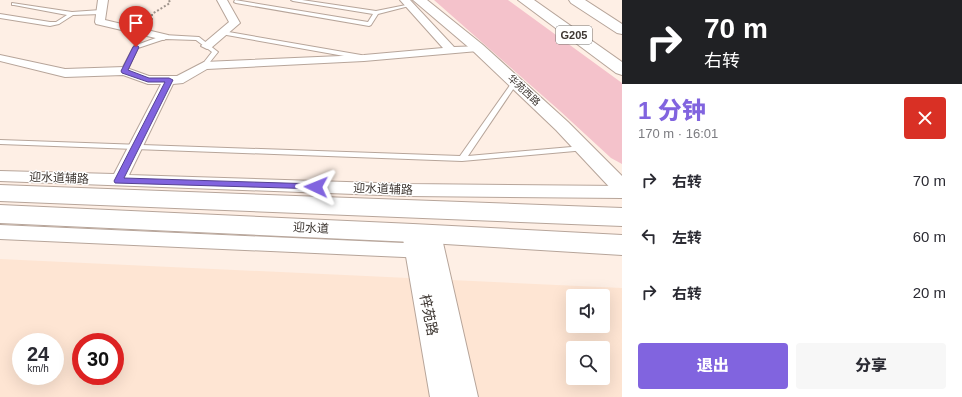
<!DOCTYPE html>
<html lang="zh">
<head>
<meta charset="utf-8">
<style>
  body { margin:0; font-family:Helvetica,"Noto Sans SC",sans-serif; background:#f7f7f7; color:#2b2b33; height:100vh; display:flex; flex-direction:column; font-size:15px; white-space:nowrap }
  * { box-sizing:border-box; margin:0 }
  p { font-size:13px; color:#7c7c81 }
  .icon { flex:none; width:22px; height:22px; fill:none; stroke:currentColor; stroke-width:2; stroke-linecap:round; stroke-linejoin:round }
  .map { position:relative; flex:1; overflow:hidden }
  .details { display:flex; flex-direction:column; background:#fff; width:340px }
  .details>* { flex:none }
  .top-card { background:#202124; color:#fff; overflow:hidden }
  .buttons { position:absolute; left:566px; top:289px; display:grid; gap:8px }
  .buttons a { display:grid; place-items:center; width:44px; height:44px; border-radius:4px; background:#fff; box-shadow:0 4px 16px #0002; font-size:20px }
  .speed { position:absolute; left:12px; top:333px; display:flex; gap:8px; font-size:20px; font-weight:700; text-align:center }
  .speed>* { display:grid; place-content:center; width:52px; height:52px; border-radius:50%; background:#fff; box-shadow:0 4px 16px #0002; line-height:1 }
  .speed small { font-size:10px; font-weight:400 }
  .speed .limit { border:6px solid #d22; background:#fff; color:#111 }
  .pin { position:absolute; display:grid; place-items:center; width:34px; height:34px; color:#fff; margin:-41px -17px; border-radius:50% 50% 50% 0; rotate:-45deg; box-shadow:0 0 4px #0007 }
  .pin .icon { rotate:45deg }
  .me { position:absolute; width:44px; margin:-22px; rotate:272deg; stroke-linejoin:round; filter:drop-shadow(0 0 3px #0008) }
  .turn { display:flex; align-items:center; gap:14px; height:84px; padding:0 16px; font-size:18px }
  .turn .icon { width:52px; height:52px; stroke-width:2.5 }
  .turn b { display:block; font-size:28px; line-height:34px }
  .round { display:grid; place-items:center; flex:none; width:42px; height:42px; border-radius:4px; background:#f7f7f7 }
  .overview { display:flex; align-items:center; justify-content:space-between; height:68px; padding:0 16px }
  h1 { font-size:24px; font-weight:800; line-height:30px; color:#8164df }
  .button { display:flex; gap:8px; margin-top:auto; padding:8px 16px }
  .button a { flex:1; height:46px; border-radius:4px; background:#8164df; color:#fff; font-size:16px; font-weight:800; line-height:46px; text-align:center }
  .button a+a { background:#f7f7f7; color:#2b2b33 }
  ul { padding:0; list-style:none }
  li { display:flex; align-items:center; gap:12px; height:56px; padding:0 16px }
  li div { flex:1 }
  li b { display:block; font-size:15px }
  li em { font-style:normal }
  main { display:flex; flex:1; min-height:0 }
  .map>svg:first-child { display:block }
</style>
</head>
<body>
<main>
<div class="map">
<svg width="622" height="397" viewBox="0 0 622 397">
  <rect width="100%" height="100%" fill="#feefe5"/>
  <!-- built -->
  <path fill="#fee5d3" fill-rule="evenodd" d="M0,259L622,288V397H0ZM573,296H603V326H573ZM21,342H55V376H21ZM81,342H115V376H81ZM573,348H603V378H573Z"/>
  <!-- green -->
  <path fill="#f4c2cb" d="M434,0H508L622,83V164L611,158L560,111Z"/>
  <g fill="none" stroke-linecap="round" stroke-linejoin="round">
    <defs>
      <path id="service" d="M235,0L368,22L373,14L293,1L291,0H302L376,11L411,4L413,5L378,14L371,25L369,26L236,3L234,2Z
        M12,3L72,12L101,10L104,12L101,14L73,15L59,24L50,26L0,18V14L50,22H56L67,15L14,5H12Z
        M223,31L361,55L364,57L361,59L221,34L220,33Z
        M164,35L199,37L218,52L206,67H202L201,66L212,52L196,40L165,39L138,48L127,71L124,73L122,72L121,71L134,46Z
        M515,80L518,82L468,156L583,146L587,148L586,150L462,161L0,144V140L460,156L513,81Z"/>
      <path id="minor" d="M98,0H108L105,20L168,35L169,37L164,40L96,24L95,22Z
        M217,0H227L240,23L211,48L207,49L201,46L203,44L229,22Z
        M400,0H410L454,47L482,46L484,48L482,50L478,51L364,61L207,69L183,83L173,84L129,175L408,184L622,186V198L408,196L0,181V171L114,174L161,84H148L123,75L65,77L0,61V55L65,69L124,67L149,76H177L204,62L364,55L443,48Z
        M0,225L426,244L432,246L435,251L432,256L426,258L0,239Z"/>
      <path id="tertiary" d="M413,0H427L483,45L568,122L622,176V195L615,193L556,130L473,51Z
        M413,225L421,227L422,229L430,226L438,228L441,234L478,397H430L402,233L405,227Z"/>
      <path id="secondary" d="M0,185L622,208V226L0,201Z
        M0,205L413,224L622,235V255L413,242L0,223Z"/>
      <path id="trunk" d="M518,0H534L622,62V75L616,73Z
        M569,0H585L622,24V34L617,33L571,3Z"/>
    </defs>
    <!-- service casing -->
    <use href="#service" stroke="#b7a59a" stroke-width="2"/>
    <!-- minor casing -->
    <use href="#minor" stroke="#b7a59a" stroke-width="2"/>
    <!-- tertiary casing -->
    <use href="#tertiary" stroke="#b7a59a" stroke-width="2"/>
    <!-- secondary casing -->
    <use href="#secondary" stroke="#b7a59a" stroke-width="2"/>
    <!-- trunk casing -->
    <use href="#trunk" stroke="#b7a59a" stroke-width="2"/>
    <!-- path -->
    <path stroke="#a0958d" stroke-width="2" stroke-dasharray="2 2" stroke-linecap="butt" d="M152,20V14L170,3L169,0"/>
    <!-- service -->
    <use href="#service" fill="#fff" fill-rule="evenodd"/>
    <!-- minor -->
    <use href="#minor" fill="#fff" fill-rule="evenodd"/>
    <!-- tertiary -->
    <use href="#tertiary" fill="#fff" fill-rule="evenodd"/>
    <!-- secondary -->
    <use href="#secondary" fill="#fff" fill-rule="evenodd"/>
    <!-- trunk -->
    <use href="#trunk" fill="#fff" fill-rule="evenodd"/>
  </g>
  <!-- route -->
  <path fill="#8164df" stroke="#544191" d="M136,45L139,47L128,70L149,78H169L173,80L124,178L316,184L320,185L321,187L320,189L115,183L114,181L165,82H148L122,73L121,71L133,47Z"/>
  <g text-anchor="middle" dominant-baseline="central" stroke-width="3" stroke-linejoin="round" paint-order="stroke">
    <!-- far-street labels -->
    <g font-size="10" fill="#3d3631" stroke="#fff">
      <text transform="translate(524 90) rotate(43)">华苑西路</text>
    </g>
    <!-- shield labels -->
    <rect fill="#fff" stroke="#77726f" stroke-width="1" x="556" y="26" width="36" height="18" rx="3"/>
    <g font-size="11" font-weight="bold" fill="#3d3631">
      <text x="574" y="35">G205</text>
    </g>
    <!-- street labels -->
    <g font-size="12" fill="#3d3631" stroke="#fff">
      <text transform="translate(59 178) rotate(2)">迎水道辅路</text>
      <text transform="translate(383 189) rotate(2)">迎水道辅路</text>
      <text transform="translate(311 228) rotate(3)">迎水道</text>
    </g>
    <!-- near-street labels -->
    <g font-size="14" fill="#3d3631" stroke="#fff">
      <text transform="translate(429 315) rotate(79)">梓苑路</text>
    </g>
  </g>
</svg>
<div class="buttons">
<a><svg class="icon" aria-label="sound" viewBox="0 0 24 24"><path d="M4 9h4l5-4v14l-5-4H4zM17 9q2 3 0 6"/></svg></a>
<a><svg class="icon" aria-label="search" viewBox="0 0 24 24"><circle cx="10" cy="10" r="6"/><path d="M15 15l6 6"/></svg></a>
</div>
<div class="speed"><div>24<small>km/h</small></div><div class="limit">30</div></div>
<div class="pin" style="left:136px;top:47px;background:#d93025"><svg class="icon" aria-label="arrive" viewBox="0 0 24 24"><path d="M6 21V4h12l-3 4 3 4H6"/></svg></div>
<svg class="me" style="left:316px;top:187px" viewBox="-20 -20 40 40"><path d="M0-17L14 15 0 8-14 15z" fill="#8164df" stroke="#fff" stroke-width="4"/></svg>
</div>
<section class="details">
<div class="top-card">
<div class="turn"><svg class="icon" aria-label="right" viewBox="0 0 24 24"><path d="M7 20v-9h11M14 6l5 5-5 5"/></svg><div><b>70 m</b>右转</div></div>
</div>
<div class="overview"><div><h1>1 分钟</h1><p>170 m · 16:01</p></div><a class="round" style="background:#d93025;color:#fff"><svg class="icon" aria-label="close" viewBox="0 0 24 24"><path d="M6 6l12 12M18 6L6 18"/></svg></a></div>
<ul>
<li><svg class="icon" aria-label="right" viewBox="0 0 24 24"><path d="M7 20v-9h11M14 6l5 5-5 5"/></svg><div><b>右转</b></div><em>70 m</em></li>
<li><svg class="icon" aria-label="left" viewBox="0 0 24 24"><path d="M17 20v-9H6M10 6l-5 5 5 5"/></svg><div><b>左转</b></div><em>60 m</em></li>
<li><svg class="icon" aria-label="right" viewBox="0 0 24 24"><path d="M7 20v-9h11M14 6l5 5-5 5"/></svg><div><b>右转</b></div><em>20 m</em></li>
</ul>
<div class="button"><a>退出</a><a>分享</a></div>
</section>
</main>
</body>
</html>
